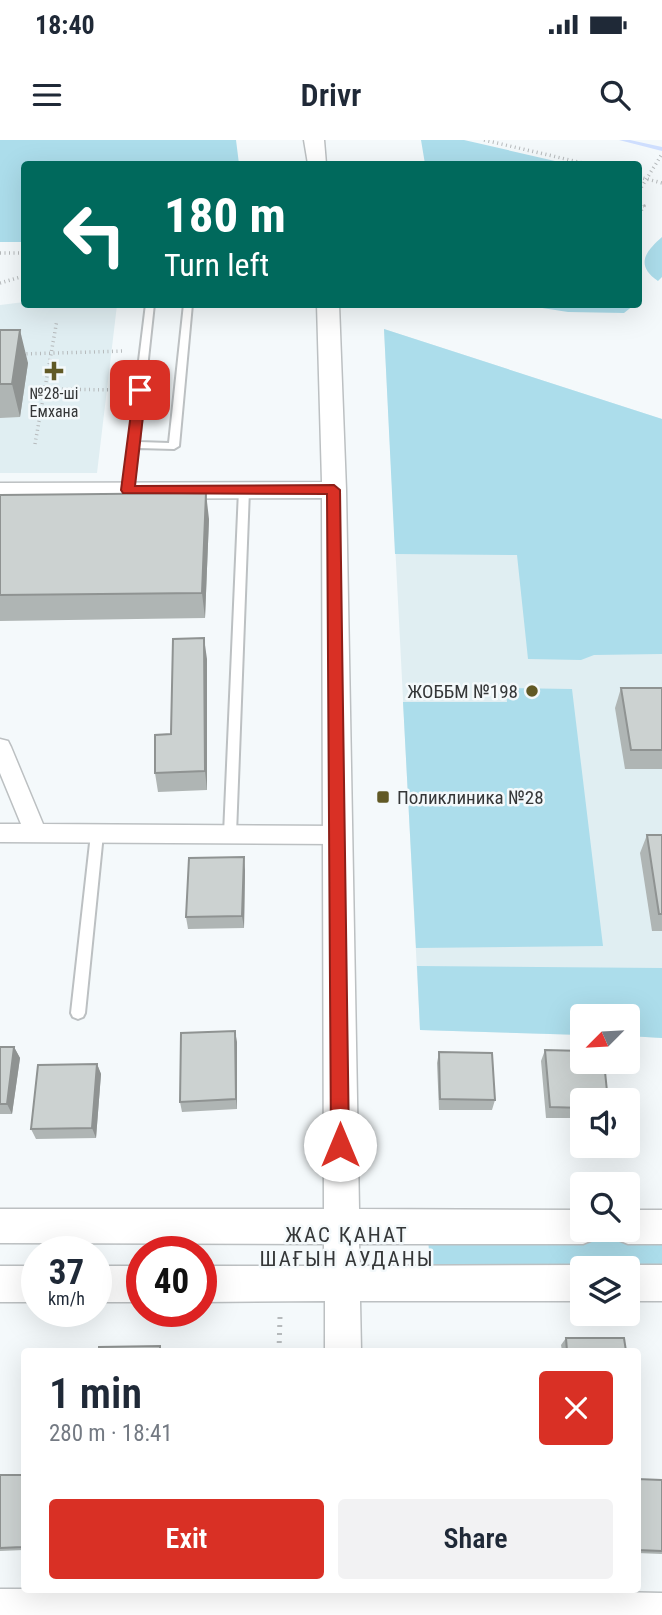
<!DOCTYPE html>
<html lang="en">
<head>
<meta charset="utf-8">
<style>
  body { margin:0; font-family:"Roboto Condensed",sans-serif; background:#f2f2f3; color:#1f2937; height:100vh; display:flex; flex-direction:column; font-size:26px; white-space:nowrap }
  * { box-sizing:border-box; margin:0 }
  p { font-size:23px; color:#747a83 }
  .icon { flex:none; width:38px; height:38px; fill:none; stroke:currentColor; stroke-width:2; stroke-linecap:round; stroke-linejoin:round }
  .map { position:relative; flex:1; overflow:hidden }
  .sheet { position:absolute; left:21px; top:1208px; width:620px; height:245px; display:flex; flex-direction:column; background:#fff; border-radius:7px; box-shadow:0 7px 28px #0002 }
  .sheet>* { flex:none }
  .top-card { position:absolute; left:21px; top:21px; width:621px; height:147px; border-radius:7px; box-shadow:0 7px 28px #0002; background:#00695c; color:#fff; overflow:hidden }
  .needle { width:46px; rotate:246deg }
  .tools { position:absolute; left:570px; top:864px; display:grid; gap:14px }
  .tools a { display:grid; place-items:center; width:70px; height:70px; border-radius:7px; background:#fff; box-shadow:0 7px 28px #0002; font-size:35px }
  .speed { position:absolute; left:21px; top:1096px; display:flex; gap:14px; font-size:35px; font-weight:700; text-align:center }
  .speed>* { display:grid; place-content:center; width:91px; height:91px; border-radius:50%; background:#fff; box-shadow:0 7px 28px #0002; line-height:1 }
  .speed small { font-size:18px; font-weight:400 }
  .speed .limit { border:10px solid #d22; background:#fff; color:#111 }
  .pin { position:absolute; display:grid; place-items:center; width:60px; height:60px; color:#fff; margin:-30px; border-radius:14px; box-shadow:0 4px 10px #0006 }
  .me { position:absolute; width:77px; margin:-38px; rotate:0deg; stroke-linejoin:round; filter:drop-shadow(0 0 5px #0008) }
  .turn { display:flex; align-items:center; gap:24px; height:147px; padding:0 28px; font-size:32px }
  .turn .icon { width:91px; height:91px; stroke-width:2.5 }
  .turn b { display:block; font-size:49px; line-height:60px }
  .round { display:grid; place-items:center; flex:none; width:74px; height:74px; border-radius:7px; background:#f2f2f3 }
  .head { display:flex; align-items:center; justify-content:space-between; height:119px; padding:0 28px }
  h1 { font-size:42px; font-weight:600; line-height:52px }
  .primary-button { display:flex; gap:14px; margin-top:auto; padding:14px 28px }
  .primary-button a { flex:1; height:80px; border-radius:7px; background:#d93025; color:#fff; font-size:28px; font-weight:600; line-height:80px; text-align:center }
  .primary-button a+a { background:#f2f2f3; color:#1f2937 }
  .status { display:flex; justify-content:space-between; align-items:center; height:49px; padding:0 35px; background:#fff; direction:ltr }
  .status svg { height:19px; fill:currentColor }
  header { display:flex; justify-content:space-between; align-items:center; height:91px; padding:0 28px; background:#fff; font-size:32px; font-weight:600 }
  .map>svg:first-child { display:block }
</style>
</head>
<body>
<div class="status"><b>18:40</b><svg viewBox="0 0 49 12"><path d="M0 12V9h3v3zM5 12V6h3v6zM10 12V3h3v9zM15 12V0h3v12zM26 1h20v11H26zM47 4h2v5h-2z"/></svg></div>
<header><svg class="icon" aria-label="menu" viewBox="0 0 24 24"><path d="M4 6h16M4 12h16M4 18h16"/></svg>Drivr<svg class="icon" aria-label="search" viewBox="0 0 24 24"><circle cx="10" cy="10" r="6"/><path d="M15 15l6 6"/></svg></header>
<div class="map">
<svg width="662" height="1475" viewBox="0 0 662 1475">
  <rect width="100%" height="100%" fill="#f4f9fb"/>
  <!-- built -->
  <path fill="#e0eef2" d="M24,162V164L117,165L97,333H0V165Z
    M384,189L662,279V898L628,896V877H583V895L420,890Z"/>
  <!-- green -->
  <path fill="#acddeb" d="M0,0H236L239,24H24V102H0Z
    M421,0H464L568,24H425Z
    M662,97V137L658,141C635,125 645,112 662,97Z
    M523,165H634L624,173L568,172Z
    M384,189L662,279V514L594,515L581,520L528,519L517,415L395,414Z
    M506,548L572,549L603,806L416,808L403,562H507Z
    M417,826L662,828V898L628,896V877H583V895L420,890Z
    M428,1100H662V1129L431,1131Z"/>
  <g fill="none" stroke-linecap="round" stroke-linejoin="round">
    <!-- stream -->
    <path fill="#cedefe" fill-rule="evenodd" d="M619,0H630L662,7V11Z"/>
    <defs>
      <path id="service" d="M146,164H154L139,302L169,303L184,164H192L179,306L174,309L138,308L133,350L128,353L123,350Z
        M244,347L249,350L236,694L234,698H226L224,694L239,350Z
        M97,689L101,690L103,694L85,873L83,877L78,879L73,877L71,873L91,694L93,690Z"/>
      <path id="minor" d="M0,599L8,601L11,607L43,684L337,686L345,688L348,695L345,702L337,704L0,702V684H21L0,633Z
        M0,1449H470L662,1453V1475H0Z"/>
      <path id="tertiary" d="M304,0H324L326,24H308Z
        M317,164H339L346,350L359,1069L583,1070V1090H599L595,1099L583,1104H359L360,1126L583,1125L592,1129H583V1161H360L361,1211H325V1161L201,1162V1126H324V1104L0,1103V1069H324L322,358L0,359V343L322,342Z
        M628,1070H662V1104H628L616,1099L612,1090H628Z
        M628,1125H662V1161H628V1129H619Z
        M0,1126H37V1162H0Z
        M96,1126H142V1162H96Z
        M326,1449H366V1475H326Z"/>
    </defs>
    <!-- service casing -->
    <use href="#service" stroke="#bcc0c2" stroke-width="4"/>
    <!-- minor casing -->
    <use href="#minor" stroke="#bcc0c2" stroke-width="3"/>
    <!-- tertiary casing -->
    <use href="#tertiary" stroke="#bcc0c2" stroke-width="3"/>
    <!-- path-far1 -->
    <path stroke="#b6babc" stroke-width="3.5" stroke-dasharray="1 3.5" stroke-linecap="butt" d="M484,0L587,24
      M639,37L662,43
      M639,65L644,66L639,74
      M0,113H24
      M0,143L24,136
      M22,214L125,211
      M44,249L122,250
      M35,304L57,180"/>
    <!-- path -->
    <path stroke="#b6babc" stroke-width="5" stroke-dasharray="2 6" stroke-linecap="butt" d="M46,1173H86
      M151,1173H191
      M279,1211L280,1177"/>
    <!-- service -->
    <use href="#service" fill="#fff" fill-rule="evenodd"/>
    <!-- minor -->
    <use href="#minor" fill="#fff" fill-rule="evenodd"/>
    <!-- tertiary -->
    <use href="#tertiary" fill="#fff" fill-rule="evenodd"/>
    <!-- path-bridge -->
    <path stroke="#b6babc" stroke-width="3.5" stroke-dasharray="1 3.5" stroke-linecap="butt" d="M639,51L662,14"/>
  </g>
  <!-- wall -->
  <path fill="#afb5b4" d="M0,190L28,223L20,277L0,278Z
    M0,355L209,379L205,478L0,481Z
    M207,519V650L158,652L155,633Z
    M621,548H662V629H625L615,568Z
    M647,695H662V791H652L640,713Z
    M245,730L244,788L188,789L186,777Z
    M237,902V969L182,972L180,962Z
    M0,907H14L20,918L12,974H0Z
    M545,910L583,961V978H546L541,921Z
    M439,912L495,960L492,970H439L437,923Z
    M97,924L101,934L96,998L36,999L31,989Z
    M566,1198L626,1211H562L561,1205Z
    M0,1335H24V1410L0,1411Z
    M637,1339L662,1340V1414L637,1413Z"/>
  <!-- shaded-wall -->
  <path fill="#8f9392" d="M20,190L28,223L20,277L12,244Z
    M206,353L209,379L205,478L202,453Z
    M204,498L207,519V650L205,631Z
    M244,717L245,730L244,788L242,776Z
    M235,891L237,902V969L236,959Z
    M14,907L20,918L12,974L7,964Z
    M97,924L101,934L96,998L92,988Z
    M24,1382V1408L22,1407Z"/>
  <!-- building -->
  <path fill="#ccd2d1" stroke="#8f9392" stroke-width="2" d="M0,190H20L12,244H0Z
    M206,353L202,453L0,455V355Z
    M204,498L205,631L155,633V595L171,594L173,499Z
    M621,548H662V610H631Z
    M647,695H662V774H659Z
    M244,717L242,776L186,777L189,718Z
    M235,891L236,959L180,962L181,893Z
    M0,907H14L7,964H0Z
    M545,910L583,911V922H604L608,961H583V968L550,967Z
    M439,912L492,913L495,960L440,959Z
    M97,924L92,988L31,989L38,925Z
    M566,1198H624L626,1211H567Z
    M160,1206V1211H99V1207Z
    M0,1335H24V1382L22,1407L0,1408Z
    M637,1339L662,1340V1411L637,1410Z"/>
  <!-- route -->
  <path fill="#d93025" stroke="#8d1f18" stroke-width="2" d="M140,246L146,250L135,346L334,345L340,350L349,1005L346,1011L340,1014L334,1011L331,1005L327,354L123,353L121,350L134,250Z"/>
  <!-- markers -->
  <g fill="#615925" stroke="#f4f9fb" stroke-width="2.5">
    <path d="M50.5 220.5h7v7h7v7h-7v7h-7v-7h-7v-7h7z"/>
    <circle cx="532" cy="551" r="7"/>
    <rect x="376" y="650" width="14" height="14" rx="3.5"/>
  </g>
  <g text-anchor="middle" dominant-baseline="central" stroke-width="5" stroke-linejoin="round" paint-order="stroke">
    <!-- far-poi labels -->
    <g font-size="16" fill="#353738" stroke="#f4f9fb">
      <text x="54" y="253">№28-ші<tspan x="54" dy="18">Емхана</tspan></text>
    </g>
    <!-- poi labels -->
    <g font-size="19" fill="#353738" stroke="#f4f9fb" text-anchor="end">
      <text x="518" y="551">ЖОББМ №198</text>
      <text x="397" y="657" text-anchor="start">Поликлиника №28</text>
    </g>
    <!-- neighbourhood labels -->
    <g font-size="21" letter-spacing="2" fill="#353738" stroke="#f4f9fb">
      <text x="347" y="1095">ЖАС ҚАНАТ<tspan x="347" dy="24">ШАҒЫН АУДАНЫ</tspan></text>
    </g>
  </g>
</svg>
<div class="tools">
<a><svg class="needle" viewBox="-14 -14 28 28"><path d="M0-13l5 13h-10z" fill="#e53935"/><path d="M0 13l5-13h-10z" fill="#747a83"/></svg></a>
<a><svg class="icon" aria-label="sound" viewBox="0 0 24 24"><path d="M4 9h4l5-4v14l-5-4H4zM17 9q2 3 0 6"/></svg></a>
<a><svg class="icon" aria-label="search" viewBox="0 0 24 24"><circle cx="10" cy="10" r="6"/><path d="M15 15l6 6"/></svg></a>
<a><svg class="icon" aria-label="layers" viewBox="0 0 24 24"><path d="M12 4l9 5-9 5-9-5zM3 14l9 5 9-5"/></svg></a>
</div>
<div class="speed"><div>37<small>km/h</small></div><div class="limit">40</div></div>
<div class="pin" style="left:140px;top:250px;background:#d93025"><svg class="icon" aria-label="arrive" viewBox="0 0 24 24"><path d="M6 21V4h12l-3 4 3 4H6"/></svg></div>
<svg class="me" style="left:340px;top:1005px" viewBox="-20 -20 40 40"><circle r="19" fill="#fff"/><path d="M0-13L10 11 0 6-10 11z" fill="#d93025"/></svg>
<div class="top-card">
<div class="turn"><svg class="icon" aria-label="left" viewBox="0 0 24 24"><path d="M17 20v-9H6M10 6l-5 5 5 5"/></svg><div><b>180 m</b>Turn left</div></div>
</div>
<section class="sheet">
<div class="head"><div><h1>1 min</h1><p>280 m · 18:41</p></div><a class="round" style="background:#d93025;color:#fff"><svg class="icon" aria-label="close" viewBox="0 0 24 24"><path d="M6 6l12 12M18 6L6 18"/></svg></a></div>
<div class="primary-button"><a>Exit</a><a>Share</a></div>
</section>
</div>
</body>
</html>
